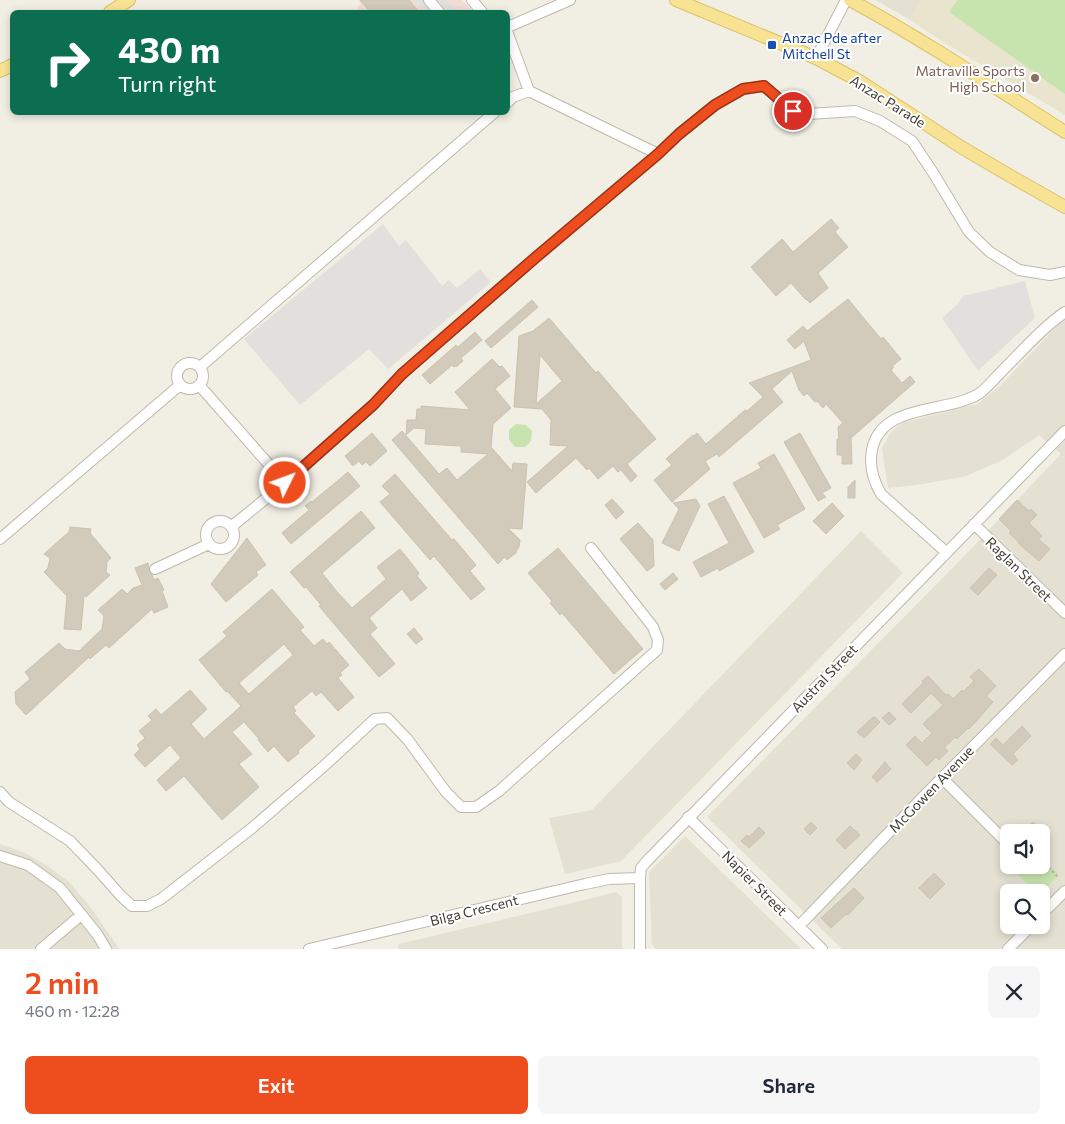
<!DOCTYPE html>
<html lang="en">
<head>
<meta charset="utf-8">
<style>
  body { margin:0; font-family:Commissioner,sans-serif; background:#f6f6f7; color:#1f2937; height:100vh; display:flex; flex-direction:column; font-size:19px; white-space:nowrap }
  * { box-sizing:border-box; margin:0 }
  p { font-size:16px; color:#747a83 }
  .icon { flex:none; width:28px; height:28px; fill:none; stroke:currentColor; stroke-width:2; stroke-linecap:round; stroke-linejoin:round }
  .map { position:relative; height:949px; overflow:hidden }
  .drawer { display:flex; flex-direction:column; background:#fff; flex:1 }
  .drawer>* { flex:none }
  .banner { position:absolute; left:10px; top:10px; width:500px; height:105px; border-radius:8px; box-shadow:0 2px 8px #0003; background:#0b6e4f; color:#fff; overflow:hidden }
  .fabs { position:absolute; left:1000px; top:824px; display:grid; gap:10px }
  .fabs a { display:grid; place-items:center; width:50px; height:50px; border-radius:8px; background:#fff; box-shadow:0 2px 8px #0003; font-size:25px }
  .pin { position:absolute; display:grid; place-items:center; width:42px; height:42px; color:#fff; margin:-21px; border:2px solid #fff; border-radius:50%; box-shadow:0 1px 5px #0007 }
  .me { position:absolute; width:55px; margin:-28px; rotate:48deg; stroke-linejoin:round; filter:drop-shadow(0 0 4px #0008) }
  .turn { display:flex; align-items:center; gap:18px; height:105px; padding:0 25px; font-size:22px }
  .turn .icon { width:65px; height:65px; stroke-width:2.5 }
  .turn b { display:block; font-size:35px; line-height:42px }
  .round { display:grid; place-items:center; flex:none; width:52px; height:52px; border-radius:8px; background:#f6f6f7 }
  .summary { display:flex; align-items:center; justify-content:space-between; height:85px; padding:0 25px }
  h1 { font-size:30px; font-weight:600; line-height:38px; color:#ee4d1e }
  .action { display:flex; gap:10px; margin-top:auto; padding:10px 25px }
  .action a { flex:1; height:58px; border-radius:8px; background:#ee4d1e; color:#fff; font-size:20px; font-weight:600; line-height:58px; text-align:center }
  .action a+a { background:#f6f6f7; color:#1f2937 }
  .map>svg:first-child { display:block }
</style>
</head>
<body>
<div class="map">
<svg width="1065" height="949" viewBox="0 0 1065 949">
  <rect width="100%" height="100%" fill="#f1eee4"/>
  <!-- residential -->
  <path fill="#e4e0d2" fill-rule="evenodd" d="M876,0H922L910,20Z
    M1065,320V949H842L707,817L974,546L1061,454L1039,435L1003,460L963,477L917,485L888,488L882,448L891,432L902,423L977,404L1001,385L1058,325ZM1009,832H1041V865H1009ZM1009,892H1041V925H1009Z
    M861,531L903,573L621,861L565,874L549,818L592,810Z
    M685,836L801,949H656L652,945L649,872Z
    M0,844L25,853L48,866L70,883L92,909L119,949H0Z
    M616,892L622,897V949H398L399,944L564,905Z"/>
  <!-- education -->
  <path fill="#e9e4ce" d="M922,0H1065V115L943,42L910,20Z"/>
  <!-- medical -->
  <path fill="#f1ddd7" d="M358,0H462L473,12H358V6L361,4Z"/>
  <!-- green -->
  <path fill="#c7e3ae" d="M958,0H1065V94L949,12Z
    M516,424L526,425L532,431L531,441L525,447H515L509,440V430Z
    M1041,858L1059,875L1041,893L1035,892L1009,865H1041Z"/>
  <!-- parking -->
  <path fill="#e1e0dc" d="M414,0H446L457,12H425Z
    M383,224L399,246L406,240L442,286L449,280L457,288L480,269L491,282L388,369L369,349L300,405L244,339Z
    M1025,281L1035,318L978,371L942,318L959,303L963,296Z"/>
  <!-- building -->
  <path fill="#d2caba" stroke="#ccc2ad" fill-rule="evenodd" d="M360,0H409L419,12H370Z
    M831,219L839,228L835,232L848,247L818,273L828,288L810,303L806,299V300L791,283L776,296L751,267L782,239L793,252Z
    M848,299L881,339L883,337L901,359L892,366L894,367L891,370L902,383L910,376L915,382L851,438L852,464H842V455H837V439H839L838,427L843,423L826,404L823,408L817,401L815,402L807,393L804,396L799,390L792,371L772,389L783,402L719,457L717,454L705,461L710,469L672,502L654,480L672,465L666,459L693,435L694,436L697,433L706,444L745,410L747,411L763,397L749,383L811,360L804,341L795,349L787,340L803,326L807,331Z
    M532,300L538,307L491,348L485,341Z
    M549,318L596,373L598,371L656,439L627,464L637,476L631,482L621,470L618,472L613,466L598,479L589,468L587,470L576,458L536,493L527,482L568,446L550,445L551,420L542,409L514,407L519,336L533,331ZM540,355L562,381L536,404Z
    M475,332L482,340L461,358L463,361L456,367L455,366L454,367L452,365L430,384L422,375L456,345L458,347Z
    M492,359L500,367L502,366L510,376L495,389L511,408L493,424L491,447L512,471L513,463L527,464L522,529L508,528L520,540L519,547L516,551L517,552L507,560L505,557L498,564L392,440L402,431L439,474L447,468L457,480L488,454L461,452V446L425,444L426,429L414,428L406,435L407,420H416L417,409H421V406L470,410L455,392Z
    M372,433L387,451L370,466L366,462L362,465L359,461L353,466L345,456Z
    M800,433L831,488L822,493L826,497L818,501L784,442Z
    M774,454L805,509L777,525L780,529L764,538L733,483L761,468L758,463Z
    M348,472L360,486L291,544L282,533L309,510L305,506L311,501L312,502Z
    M395,474L452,540L454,539L476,565L470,571L485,589L471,600L434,556L430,560L380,502L390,494L382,486Z
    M855,480V498H848V487Z
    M724,496L754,552L719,571L718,568L701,577L693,562L729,543L708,504Z
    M612,499L624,512L616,519L605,505Z
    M696,499L700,506L679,551L662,543L679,509L673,503Z
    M1017,500L1029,511L1031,509L1037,515L1029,523L1042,536L1038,539L1050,549L1039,561L1018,543L1019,542L1009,533L1011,531L999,519Z
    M832,503L844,516L826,534L813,521Z
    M361,511L375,528L322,573L338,593L352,608L386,579L377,567L400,549L419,573L417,576L427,588L411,601L402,589L369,618L377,628L370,634L395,664L379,677L319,606L321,605L306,587L304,588L290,572Z
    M638,523L653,540L654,566L647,571L620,539Z
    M70,527L91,529L90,533L111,558L107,562L106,572L110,575L86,597L84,595L81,630L64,629L67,596L44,572L48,568L50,558L44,554L69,532Z
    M247,538L266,565L256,572L258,575L226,602L211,584Z
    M558,548L643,649L614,674L562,613L560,615L550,603L552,601L528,573Z
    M148,563L149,571L152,575L154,580L158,578L164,590L162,591L168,607L154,613L152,609L109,648L106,645L90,659L89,657L26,715L16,704L15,692L30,679L25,672L59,643L65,649L79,651L102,629L104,616L98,610L122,589L127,594L133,588L142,585L135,568Z
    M989,568L997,575L978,595L970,588Z
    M673,573L678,579L665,590L660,584Z
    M272,589L304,627L300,630L314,646L323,639L327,644L329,642L349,665L340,673L342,675L338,678L354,697L338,711L321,692L316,696L312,691L293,707L296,711L294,713L315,736L298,751L299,753L288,762L274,746L268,752L258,740L259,739L244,722L232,732L252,754L239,764L259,787L222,820L184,776L166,791L157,780L181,758L170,745L145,767L134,755L140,749L137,745L145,738L139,731L152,720L148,716L156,709L161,715L190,690L207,709L191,724L204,739L241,706L227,691L226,692L199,660L227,636L223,632ZM284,644L293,655L249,694L239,683Z
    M414,628L423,639L416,644L407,634Z
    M979,669L996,686L986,696L993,702L969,729L968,728L957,739L955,737L944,748L948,751L939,760L936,757L927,766L906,745L915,736L922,743L932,733L923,724L943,705L931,693L911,713L902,704L923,683L922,681L928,676L946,695L948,694L953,699L962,690L963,692L974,681L970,677Z
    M889,712L896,719L889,725L882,718Z
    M873,717V718L875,717L880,722L864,738L857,732Z
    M1022,726L1031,736L1013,754L1018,760L1012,765L990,744L996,738L1003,745Z
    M856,754L862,760L854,770L847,763Z
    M885,762L891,769L877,782L872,777Z
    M811,822L817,828L810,835L804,829Z
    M1033,822L1043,832H1022Z
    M850,826L860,835L845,849L836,840Z
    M759,827L765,833L749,848L741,841L747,835L749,837Z
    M934,873L945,884L930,899L919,888Z
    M854,888L864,898L848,915L846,914L831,928L821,918Z"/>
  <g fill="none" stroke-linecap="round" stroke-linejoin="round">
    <defs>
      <path id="minor" d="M429,0L439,12
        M472,0L482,12
        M508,27L570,0
        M508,34L529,91L658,154
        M816,58L846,0
        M508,102L513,97L529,91
        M177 376a13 13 0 1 1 26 0a13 13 0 1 1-26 0Z
        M200,367L495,112
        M199,385L285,483
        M206 535a14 14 0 1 1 28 0a14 14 0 1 1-28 0Z
        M974,524L1065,613
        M231,527L285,483L373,405L402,374L535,258L658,154L679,134L715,105L743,89L764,86L793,111L809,114L855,111L880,121L912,141L932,171L969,232L990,252L1019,270L1050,275L1065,272
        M0,539L180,385
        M946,552L881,494C873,480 869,465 872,450C881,402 948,414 980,393C989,386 996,377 1004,369C1024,349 1042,328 1065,312
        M155,569L209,544
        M942,778L1009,845
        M0,792L9,802L70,841L98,870L121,896L132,906H147L161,899L252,828L324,766L375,719L387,718L408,740L446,792L461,807H476L499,791L657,650L658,640L653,627L591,548
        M688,817L822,949
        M0,856L28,865L60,888L97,934L106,949
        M1041,915L1065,891
        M799,926L923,797L1065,654
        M41,949L81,915
        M309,949L585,884L609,879L640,878
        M640,949V878L641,868L646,862L1065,431
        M1008,949L1032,925"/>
      <path id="major" d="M676,0L816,58L861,82L961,147L1012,177L1065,207
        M850,0C924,40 994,87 1065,132
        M110,12L129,0
        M0,71L12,65"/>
    </defs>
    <!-- minor casing -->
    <use href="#minor" stroke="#beb9aa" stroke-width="12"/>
    <!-- major casing -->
    <use href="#major" stroke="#dcc166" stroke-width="14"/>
    <!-- path -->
    <path stroke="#bcb399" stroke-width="2" stroke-dasharray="2.5 2.5" stroke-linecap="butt" d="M1041,863L1043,862L1059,878
      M1036,868L1038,866"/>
    <!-- minor -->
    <use href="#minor" stroke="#fff" stroke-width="10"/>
    <!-- major -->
    <use href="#major" stroke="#f8e395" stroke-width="12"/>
  </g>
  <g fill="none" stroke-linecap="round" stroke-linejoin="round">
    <defs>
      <path id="route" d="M285,483L373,405L402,374L535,258L658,154L679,134L715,105L743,89L764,86L793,111"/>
    </defs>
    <!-- route casing -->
    <use href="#route" stroke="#9b3214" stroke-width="12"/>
    <!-- route -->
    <use href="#route" stroke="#ee4d1e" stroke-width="9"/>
  </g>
  <!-- markers -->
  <rect fill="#1a4fb4" stroke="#fff" stroke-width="2" x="767" y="40" width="10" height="10" rx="2.5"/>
  <circle fill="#8d6e63" stroke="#fff" stroke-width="2" cx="1035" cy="78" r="5"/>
  <g text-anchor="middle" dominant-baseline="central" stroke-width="4" stroke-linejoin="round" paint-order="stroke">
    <!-- transit labels -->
    <g font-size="14" fill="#164399" stroke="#fff" text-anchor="start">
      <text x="782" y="37">Anzac Pde after<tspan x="782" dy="16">Mitchell St</tspan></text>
    </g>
    <!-- education labels -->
    <g font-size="14" fill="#785e54" stroke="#fff" text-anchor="end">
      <text x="1025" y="70">Matraville Sports<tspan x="1025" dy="16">High School</tspan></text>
    </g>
    <!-- street labels -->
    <g font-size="14" fill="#423e34" stroke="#fff">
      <text transform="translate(888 101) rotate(32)">Anzac Parade</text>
      <text transform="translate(1019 569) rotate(44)">Raglan Street</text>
      <text transform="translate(824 678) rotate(-46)">Austral Street</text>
      <text transform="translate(931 789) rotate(-46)">McGowen Avenue</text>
      <text transform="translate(755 883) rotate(45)">Napier Street</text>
      <text transform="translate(474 910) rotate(-14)">Bilga Crescent</text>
    </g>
  </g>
</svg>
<div class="fabs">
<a><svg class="icon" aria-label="sound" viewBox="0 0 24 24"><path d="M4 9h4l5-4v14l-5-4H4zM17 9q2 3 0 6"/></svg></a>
<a><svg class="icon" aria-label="search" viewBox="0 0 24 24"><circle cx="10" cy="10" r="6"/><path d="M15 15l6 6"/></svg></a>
</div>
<div class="pin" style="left:793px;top:111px;background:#d93025"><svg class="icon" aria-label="arrive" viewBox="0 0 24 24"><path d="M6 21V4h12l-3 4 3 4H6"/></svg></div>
<svg class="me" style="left:285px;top:483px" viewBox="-20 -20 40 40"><circle r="17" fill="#ee4d1e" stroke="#fff" stroke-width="3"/><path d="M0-11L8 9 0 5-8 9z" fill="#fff"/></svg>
<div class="banner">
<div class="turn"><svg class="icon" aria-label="right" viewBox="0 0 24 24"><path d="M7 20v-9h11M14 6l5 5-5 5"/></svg><div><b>430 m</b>Turn right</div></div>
</div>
</div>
<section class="drawer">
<div class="summary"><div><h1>2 min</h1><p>460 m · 12:28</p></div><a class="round"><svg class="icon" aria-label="close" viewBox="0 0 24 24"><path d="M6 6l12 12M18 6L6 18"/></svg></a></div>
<div class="action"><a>Exit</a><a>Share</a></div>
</section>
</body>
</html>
